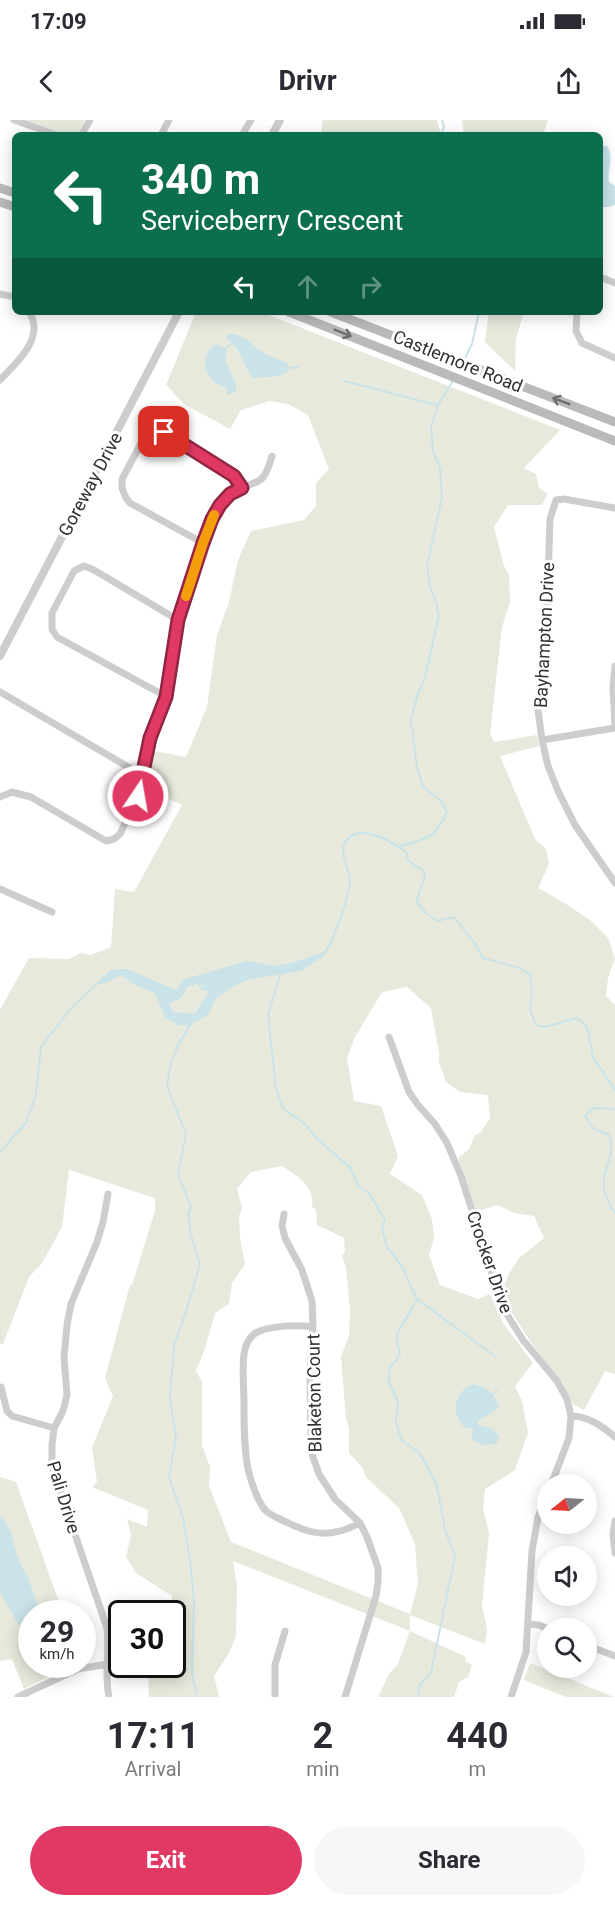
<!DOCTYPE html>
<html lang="en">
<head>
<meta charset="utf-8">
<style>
  body { margin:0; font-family:Roboto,sans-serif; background:#f7f7f7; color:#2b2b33; height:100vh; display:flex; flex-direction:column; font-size:22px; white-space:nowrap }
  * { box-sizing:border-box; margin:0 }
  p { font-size:20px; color:#7c7c81 }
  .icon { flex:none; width:33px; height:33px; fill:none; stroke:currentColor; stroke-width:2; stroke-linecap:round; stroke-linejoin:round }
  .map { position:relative; height:1577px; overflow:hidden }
  .side { display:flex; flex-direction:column; background:#fff; flex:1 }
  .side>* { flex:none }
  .hud { position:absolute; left:12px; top:12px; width:591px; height:183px; border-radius:9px; box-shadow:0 3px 15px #0003; background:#0b6e4f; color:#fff; overflow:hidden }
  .needle { width:39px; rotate:252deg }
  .fabs { position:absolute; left:537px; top:1354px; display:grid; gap:12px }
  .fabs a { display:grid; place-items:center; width:60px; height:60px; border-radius:50%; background:#fff; box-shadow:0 3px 15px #0003; font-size:30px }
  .speed { position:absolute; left:18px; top:1480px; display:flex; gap:12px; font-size:30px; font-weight:700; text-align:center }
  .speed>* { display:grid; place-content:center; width:78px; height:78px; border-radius:50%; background:#fff; box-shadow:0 3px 15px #0003; line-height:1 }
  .speed small { font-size:15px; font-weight:400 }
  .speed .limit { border:3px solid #111; border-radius:9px; background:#fff; color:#111 }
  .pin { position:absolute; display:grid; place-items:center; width:51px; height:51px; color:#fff; margin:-26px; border-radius:12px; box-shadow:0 3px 9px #0006 }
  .me { position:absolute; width:66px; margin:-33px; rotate:12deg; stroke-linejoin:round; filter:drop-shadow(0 0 4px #0008) }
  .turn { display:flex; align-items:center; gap:21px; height:126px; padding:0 30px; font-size:27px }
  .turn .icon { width:78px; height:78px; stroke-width:2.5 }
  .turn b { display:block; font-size:42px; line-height:51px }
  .lanes { display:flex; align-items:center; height:57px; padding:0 30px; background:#0003; justify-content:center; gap:30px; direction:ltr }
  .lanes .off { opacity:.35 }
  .eta { display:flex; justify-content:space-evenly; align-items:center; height:102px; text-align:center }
  .eta b { font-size:36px; font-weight:700; line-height:42px }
  .cta { display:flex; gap:12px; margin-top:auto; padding:12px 30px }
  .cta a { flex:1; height:69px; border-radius:36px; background:#e03964; color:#fff; font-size:24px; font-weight:700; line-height:69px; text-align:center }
  .cta a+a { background:#f7f7f7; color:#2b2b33 }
  .status { display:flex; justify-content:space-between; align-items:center; height:42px; padding:0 30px; background:#fff; direction:ltr }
  .status svg { height:16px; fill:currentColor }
  header { display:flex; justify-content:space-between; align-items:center; height:78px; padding:0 30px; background:#fff; font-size:27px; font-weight:700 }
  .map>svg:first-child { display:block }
</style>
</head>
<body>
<div class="status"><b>17:09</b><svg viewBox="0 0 49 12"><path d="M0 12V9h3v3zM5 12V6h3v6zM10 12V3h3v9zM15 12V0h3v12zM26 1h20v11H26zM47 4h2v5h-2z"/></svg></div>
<header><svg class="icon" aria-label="back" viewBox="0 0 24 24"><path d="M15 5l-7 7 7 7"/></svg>Drivr<svg class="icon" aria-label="share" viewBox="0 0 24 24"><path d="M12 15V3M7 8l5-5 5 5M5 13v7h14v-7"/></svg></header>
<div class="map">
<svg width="615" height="1577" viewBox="0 0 615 1577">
  <rect width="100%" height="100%" fill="#fff"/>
  <!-- green -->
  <path fill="#e6e9dc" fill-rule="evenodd" d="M25,0H85L76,15H69Z
    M322,0H437L441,15H321Z
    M462,0H548L543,15H464Z
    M196,192H261L560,310L524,348L536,354L539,368L548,374L542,385H508L494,407L504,446L509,454L510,483L502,507L490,614L494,622L537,615L539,626L500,636L535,719L546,729L549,744L538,768L566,784L590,800L608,818L615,838L608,858L606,876L615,885V1254L605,1251L584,1290L573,1284L563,1263L536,1230L512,1193L502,1170L510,1152L519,1138L544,1118L534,1096L514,1093L497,1085L476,1092L458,1038L469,1029L475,1015L481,1012L490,998L488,975L460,972L446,962L439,942V933L431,888L407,867L382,872L355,917L347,938L354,981L381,986L398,1036L390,1054L422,1075L432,1099L434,1118L429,1135L440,1165L478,1179L490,1174L503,1203L533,1243L515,1266L522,1281L528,1313L515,1350L485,1369L483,1388L489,1413L482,1486L487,1509L485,1524L410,1495V1511L466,1537L465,1541L472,1545L468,1557L459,1562L454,1577H378L389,1554L398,1544L410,1511L233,1441L237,1466L236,1516L229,1533L214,1556L219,1577H149L148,1545H172V1494H161L172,1479V1476L136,1453L126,1437L131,1415L127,1399L147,1407L148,1390L92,1367L97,1362L92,1328L113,1276L105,1258L130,1165H132L155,1091V1078L69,1050L62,1107L42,1143L29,1157L3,1224H0V890L29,838L69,839L81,833L91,835L111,827L115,769L134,772L182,685L148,669L154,631L186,637L207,587L217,515L229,482L238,440L251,411L304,400L316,386V363L329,349L308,295L288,284L269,281L241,290L230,309L184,284L166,265ZM282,1046C297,1056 315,1066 312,1087L316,1089L317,1105L344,1118L345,1132L342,1135L346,1148L350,1190L349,1216L341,1236L346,1299L349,1307V1333L363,1348L366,1357L399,1388L415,1424L418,1464L410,1494L231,1422L209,1366L210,1347L202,1325V1262L196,1251L205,1228L215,1193L229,1184L232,1163L245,1144L240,1117L239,1096L242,1088L237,1069L251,1052Z
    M486,192H524L516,219L515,251L485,222L488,197Z
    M0,1357L16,1362L59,1482L62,1494H32V1545H72L24,1569L12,1539L0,1541Z
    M530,1543L614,1577H566L524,1560Z"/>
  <!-- water -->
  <path fill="#c9e3e9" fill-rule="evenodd" d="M600,26H607C615,37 607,50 609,62L615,66V85L609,87H600Z
    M228,214C245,213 252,227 266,234C273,238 281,240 288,244L287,252C278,259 265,256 254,258L251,256L237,228L226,218Z
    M217,224L227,231L225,240L236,264V272L227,275L226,267C219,265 214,263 210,257C202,248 204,228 217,224Z
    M327,831L325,835L301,851L247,860L232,867L216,878L208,895L189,905H178L165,897L155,873L133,864L121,855L106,863L95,864L111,850L127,849L176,870L185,859L247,841L275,846L292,843ZM196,864L203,865L208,873L195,894L173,892L169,884L182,877L187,867Z
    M473,1264C488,1268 493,1272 499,1286C494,1293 484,1296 478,1301V1305L493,1309L499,1316L497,1323C486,1327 481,1325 471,1319L473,1310L470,1307L465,1308C450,1294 454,1271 473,1264Z
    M0,1397C11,1406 11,1415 15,1428C17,1436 21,1444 24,1452L27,1454L40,1494H32L31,1522L26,1518L0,1472Z"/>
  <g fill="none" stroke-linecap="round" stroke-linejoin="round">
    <!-- stream -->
    <path stroke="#c9e3e9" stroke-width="2" d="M441,15L444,7L442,0
      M221,231L234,223
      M464,240L472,224L479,192
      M287,248L298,247
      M344,261L437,285
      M400,726C427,719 434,719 447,693L443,683L423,666L417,648L411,600L418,573L424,561L439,496L436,482L430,466L427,446L442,377L440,348L433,331L431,307L438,285L454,259
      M325,832C333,821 350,775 350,761C350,750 340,735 344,725C354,699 395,722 408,734L407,740L425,752C425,763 418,770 417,782L426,793L437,801L454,797L476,825L483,838L520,848L530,855L532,872L530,889L536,905L544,907L577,898L587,907L593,937L615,970
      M281,852L268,895L276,969L283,989L305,1004L317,1019L350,1047L358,1066L369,1073L385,1100L382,1109L387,1127L401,1145L417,1179L496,1237
      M197,863L203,869H207
      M191,903L178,925L170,946L167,966L186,1014L178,1054L191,1087L188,1094L191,1115L200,1144L186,1192L174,1226L170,1278L176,1318L169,1357L183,1398L190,1440L194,1481L192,1553L196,1573
      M615,989L594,988L585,996L593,1008L609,1015C615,1031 607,1042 604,1057C602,1068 608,1084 615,1093
      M0,1032L26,1003L36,975L41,927L72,887L97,864
      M417,1179L396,1216L400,1235L390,1248L388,1260L398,1282L396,1302L402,1321L419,1332L437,1365L445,1410L455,1436L431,1553L419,1566L418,1577
      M492,1274L497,1271"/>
    <!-- minor -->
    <path stroke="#cdcdcd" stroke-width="7" d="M14,0L57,15
      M81,15L90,0
      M161,15L169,0
      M242,15L251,0
      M600,157L615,163
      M0,174L15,177
      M577,192L576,211L582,223L615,238
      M0,260C16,243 46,218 29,192
      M615,388L564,379L556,380L550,399L546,521L540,558L538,590L542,620L548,646L558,671L575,705L615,763
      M203,423L130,383L126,378L122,368V359L144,318L156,312L170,315L234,356L242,368
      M615,546L613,567L615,605
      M0,572L142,655
      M167,577L57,517L52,509V493L74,451L84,446L94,450L178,500
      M542,620L615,608
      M0,677L12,672L31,677L106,721L114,719L120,714L138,676L150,618L167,577L178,500L212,399C217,390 223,379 232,373C257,357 262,371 272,336
      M0,769L52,792
      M389,917L409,972L418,985L435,1004L447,1023L461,1056L503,1188L523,1220L557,1261L567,1279L571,1296L569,1318L551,1365
      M108,1074L103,1102L97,1122L71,1184L67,1205L64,1237L67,1275L63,1291L54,1308L52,1325V1344L56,1359L107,1508C110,1531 104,1554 109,1577
      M284,1094L282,1106L285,1118L302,1150L312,1181L313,1207L310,1251L311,1325L313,1337L319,1354L335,1379L360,1403L367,1417L378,1448V1462L376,1476L345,1577
      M313,1207C298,1205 267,1205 254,1214C248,1219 245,1227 244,1234C242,1251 244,1268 244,1285C244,1307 244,1328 248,1349C251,1361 255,1374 261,1384C265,1393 274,1396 282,1400C311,1415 330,1419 360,1403
      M1,1267L7,1291L12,1296L54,1308
      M571,1296C588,1296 602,1306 615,1317
      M615,1401L613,1414L615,1433
      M528,1504L539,1505L548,1509
      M586,1525L615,1536
      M18,1577L78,1549L108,1544
      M275,1577V1545L285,1511
      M511,1577L526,1532L532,1431L538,1397L548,1373"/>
    <!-- tertiary -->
    <path stroke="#cdcdcd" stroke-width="8" d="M272,15L280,0
      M0,536L179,192"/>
    <!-- secondary -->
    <path stroke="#bababa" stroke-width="9" d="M0,68L15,73
      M0,82L15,87
      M289,192L615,321
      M331,192L615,302"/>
  </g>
  <!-- one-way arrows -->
  <defs><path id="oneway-shaft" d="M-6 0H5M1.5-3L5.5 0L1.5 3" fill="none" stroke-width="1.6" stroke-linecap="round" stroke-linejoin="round" transform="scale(1.5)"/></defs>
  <g stroke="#6e6e6e">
    <use href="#oneway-shaft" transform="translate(343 213) rotate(22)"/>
    <use href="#oneway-shaft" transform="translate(561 281) rotate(-159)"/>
  </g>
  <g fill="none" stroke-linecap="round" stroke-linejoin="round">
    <defs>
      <path id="route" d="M138,676L150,618L166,577L178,500L203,423L212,399L220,385L230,374L242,368L234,356L164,312"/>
    </defs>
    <!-- route casing -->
    <use href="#route" stroke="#922541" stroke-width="15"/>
    <!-- route -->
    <use href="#route" stroke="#e03964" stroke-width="10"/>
    <!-- slow -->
    <path stroke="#f59e0b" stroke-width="10" d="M186,476L203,423L214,395"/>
  </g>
  <g text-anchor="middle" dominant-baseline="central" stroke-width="6" stroke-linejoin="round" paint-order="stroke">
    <!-- street labels -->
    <g font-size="18" fill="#303030" stroke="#fff">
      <text transform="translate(458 241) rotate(22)">Castlemore Road</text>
      <text transform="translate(90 364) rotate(-62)">Goreway Drive</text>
      <text transform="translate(544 515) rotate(-87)">Bayhampton Drive</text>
      <text transform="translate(490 1142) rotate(71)">Crocker Drive</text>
      <text transform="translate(314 1273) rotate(-91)">Blaketon Court</text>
      <text transform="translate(64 1377) rotate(73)">Pali Drive</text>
    </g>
  </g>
</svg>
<div class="fabs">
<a><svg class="needle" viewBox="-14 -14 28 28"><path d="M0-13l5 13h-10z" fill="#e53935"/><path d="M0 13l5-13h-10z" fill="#7c7c81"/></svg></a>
<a><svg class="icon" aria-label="sound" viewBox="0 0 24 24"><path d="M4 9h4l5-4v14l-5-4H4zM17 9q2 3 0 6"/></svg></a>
<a><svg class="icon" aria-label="search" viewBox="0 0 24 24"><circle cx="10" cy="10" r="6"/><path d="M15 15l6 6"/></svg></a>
</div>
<div class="speed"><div>29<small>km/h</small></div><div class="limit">30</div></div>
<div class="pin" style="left:164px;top:312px;background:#d93025"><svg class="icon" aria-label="arrive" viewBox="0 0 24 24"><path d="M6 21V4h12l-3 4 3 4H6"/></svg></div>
<svg class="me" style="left:138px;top:676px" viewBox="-20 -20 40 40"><circle r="17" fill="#e03964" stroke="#fff" stroke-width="3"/><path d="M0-11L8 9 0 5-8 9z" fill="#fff"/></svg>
<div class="hud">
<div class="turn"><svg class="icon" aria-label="left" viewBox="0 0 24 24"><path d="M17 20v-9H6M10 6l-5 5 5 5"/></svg><div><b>340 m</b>Serviceberry Crescent</div></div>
<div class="lanes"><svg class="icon" aria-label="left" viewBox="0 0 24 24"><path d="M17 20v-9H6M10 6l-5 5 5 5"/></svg><svg class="icon off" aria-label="ahead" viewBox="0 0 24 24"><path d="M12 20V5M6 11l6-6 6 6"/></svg><svg class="icon off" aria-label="right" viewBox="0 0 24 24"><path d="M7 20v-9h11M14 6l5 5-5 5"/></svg></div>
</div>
</div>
<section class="side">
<div class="eta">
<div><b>17:11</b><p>Arrival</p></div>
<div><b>2</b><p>min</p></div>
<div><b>440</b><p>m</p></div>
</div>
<div class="cta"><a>Exit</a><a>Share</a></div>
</section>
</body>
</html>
